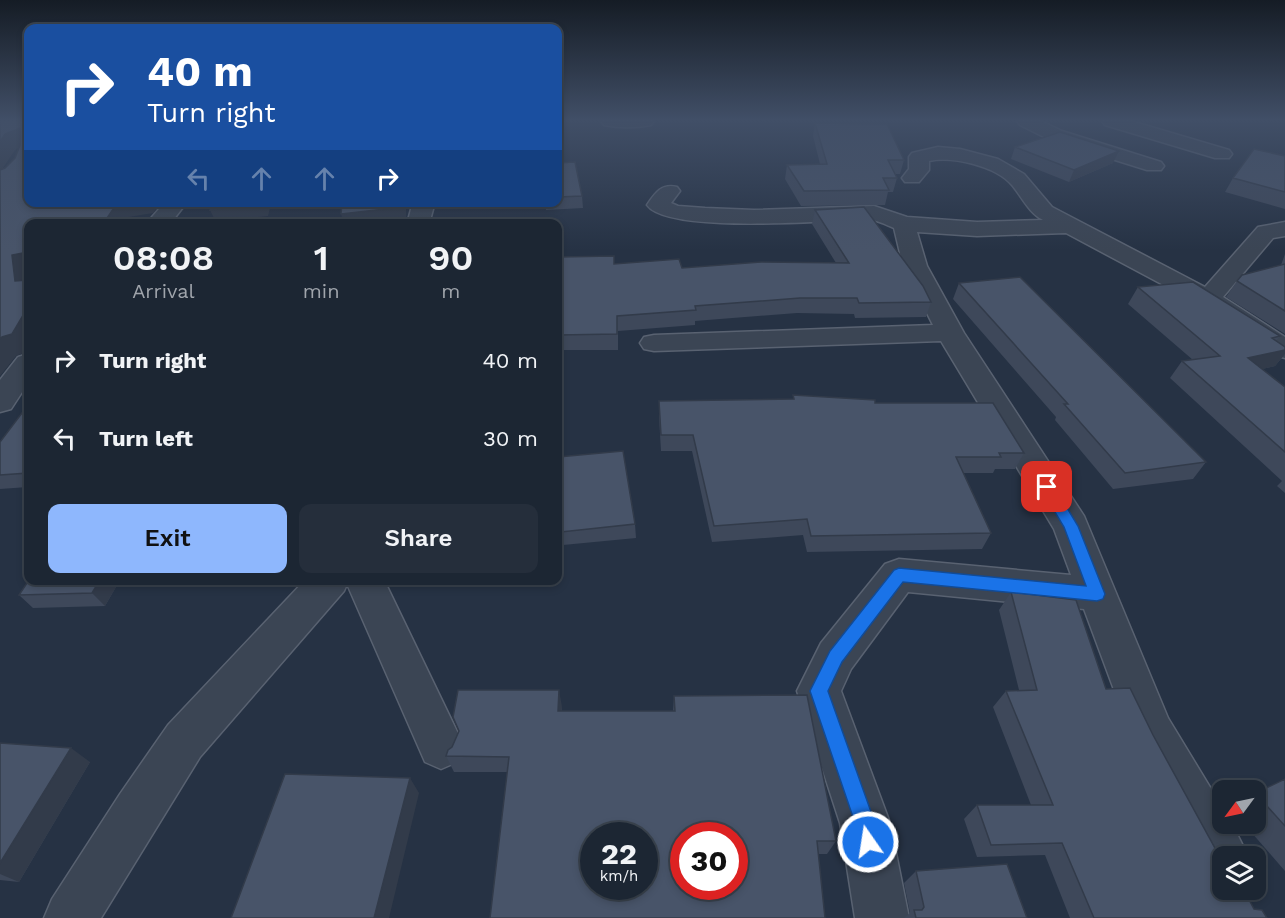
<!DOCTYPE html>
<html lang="en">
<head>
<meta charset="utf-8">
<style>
  body { margin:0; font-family:"Work Sans",sans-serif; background:#252e3b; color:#f1f3f6; height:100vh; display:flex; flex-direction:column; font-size:22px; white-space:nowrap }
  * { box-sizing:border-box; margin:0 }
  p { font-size:20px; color:#a0a5ac }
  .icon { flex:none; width:33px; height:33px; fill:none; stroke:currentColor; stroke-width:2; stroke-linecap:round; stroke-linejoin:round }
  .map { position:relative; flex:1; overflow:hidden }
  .sheet { position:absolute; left:24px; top:219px; width:538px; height:366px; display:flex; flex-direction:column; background:#1c2633; border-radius:12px; box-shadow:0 3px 9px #0003,0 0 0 2px #3a434e }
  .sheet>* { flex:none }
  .hud { position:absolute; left:24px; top:24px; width:538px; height:183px; border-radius:12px; box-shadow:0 3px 9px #0003,0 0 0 2px #3a434e; background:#1a4fa0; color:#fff; overflow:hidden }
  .needle { width:39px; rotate:237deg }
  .fabs { position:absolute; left:1212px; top:780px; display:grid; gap:12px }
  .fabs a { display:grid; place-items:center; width:54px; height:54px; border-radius:12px; background:#1c2633; box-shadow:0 3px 9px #0003,0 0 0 2px #3a434e; font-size:30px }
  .speed { position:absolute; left:580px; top:822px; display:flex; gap:12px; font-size:30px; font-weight:700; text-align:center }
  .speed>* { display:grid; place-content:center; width:78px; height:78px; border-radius:50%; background:#1c2633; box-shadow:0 3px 9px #0003,0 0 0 2px #3a434e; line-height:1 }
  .speed small { font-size:15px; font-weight:400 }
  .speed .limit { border:9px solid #d22; background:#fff; color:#111 }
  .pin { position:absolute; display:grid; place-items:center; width:51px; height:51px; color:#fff; margin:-26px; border-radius:12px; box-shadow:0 3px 9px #0006 }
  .me { position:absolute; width:66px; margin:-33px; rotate:347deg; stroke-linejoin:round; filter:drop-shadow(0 0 4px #0008) }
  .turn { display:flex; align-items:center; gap:21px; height:126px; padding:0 24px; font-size:27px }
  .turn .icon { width:78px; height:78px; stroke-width:2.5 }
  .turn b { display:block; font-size:42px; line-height:51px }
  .lanes { display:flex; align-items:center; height:57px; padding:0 24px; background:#0003; justify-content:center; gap:30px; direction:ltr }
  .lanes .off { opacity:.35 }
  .eta { display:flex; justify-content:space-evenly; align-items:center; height:102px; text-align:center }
  .eta b { font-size:36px; font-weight:600; line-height:42px }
  .action { display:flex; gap:12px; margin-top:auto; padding:12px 24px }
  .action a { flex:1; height:69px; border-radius:12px; background:#8eb7fd; color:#111; font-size:24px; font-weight:600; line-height:69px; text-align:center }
  .action a+a { background:#252e3b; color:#f1f3f6 }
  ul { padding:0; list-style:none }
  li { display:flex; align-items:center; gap:18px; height:78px; padding:0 24px }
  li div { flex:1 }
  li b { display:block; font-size:22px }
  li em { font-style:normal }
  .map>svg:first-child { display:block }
</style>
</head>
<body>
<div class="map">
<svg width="1285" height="918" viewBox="0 0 1285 918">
  <rect width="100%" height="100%" fill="#263244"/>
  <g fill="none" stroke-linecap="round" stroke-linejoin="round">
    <defs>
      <path id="minor" d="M601,121H654L651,125C637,128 618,128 604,125Z
        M1017,121H1041L1062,131L1161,162L1164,166L1161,170H1147L1048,139L1020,125Z
        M1102,121H1131L1229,150L1232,154L1229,158H1215L1105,125Z
        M938,147L960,149L998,159L1024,174L1052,207L1205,287L1258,227L1285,222V236L1273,238L1223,297L1285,337V358L1275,355L1199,304L1066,233L977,236L917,232L927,266L964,333L1084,516L1168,718L1222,807V824H1232L1248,856H1222V881L1205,874L1136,749L1084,609L908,592L851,669L841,691L890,823L909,918H855L840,823L797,691L821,643L885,564L899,559L1071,575L1054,529L941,341L654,351L644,349L640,343L644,337L654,335L933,325L903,266L894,228C887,225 879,221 872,220C861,218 847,220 836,221C802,222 666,232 647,205C655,193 662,183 677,187L680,191L671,203L678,206L705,208L754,210L874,206L907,217L977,222L1043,220C1029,213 1022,197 1012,185C996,166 953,156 929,161V170L919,182H905L902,178L909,169V157L912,153Z
        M165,202H187L170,224H146Z
        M413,202H435L429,224H407Z
        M28,354V383L11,409L0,412V380L18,357Z
        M305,580H384L464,746L457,762L441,769L425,762L347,584L344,591L200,757L101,918H44L52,899L120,794L168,725Z"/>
    </defs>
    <!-- minor casing -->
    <use href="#minor" stroke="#596271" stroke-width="3"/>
    <!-- minor -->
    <use href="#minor" fill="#3b4554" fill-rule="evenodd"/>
  </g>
  <!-- wall -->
  <path fill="#3e485a" d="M815,123L904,160L900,174H895L897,178L893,192H888L885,205L801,206L785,179L787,165L820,164L813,136Z
    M1015,147L1113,163L1069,182L1011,159Z
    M1285,156V209L1225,192L1233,178Z
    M558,163L582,196L583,208L546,210L545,202H558Z
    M815,210L931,302L926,317L855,318L854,314L797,313L695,321V325L618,331V350H558V257L615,264L682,268L836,263L812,224Z
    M1285,254V334L1226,297L1237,281L1281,265Z
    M959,283L1206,462L1193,479L1113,489L1055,420L1056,417L953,299Z
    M1138,287L1280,336L1276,341L1285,347V354L1275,366L1262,369L1285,387V493L1277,486L1282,481L1170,378L1182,361L1193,360L1128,304Z
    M793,395L875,403L1024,453L1015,469H995L993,473H963L991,533L982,549L807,552L803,535L712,542L692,451H661L659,417V401L793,399Z
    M28,405V487L0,489V442Z
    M635,524L636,538L563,545L561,532Z
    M120,580L105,606L33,608L19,595Z
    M1011,592L1106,689L1222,890L1267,918H1070L1045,855L977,857L964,819L977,805H1031L993,707L1006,691L1019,690L999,610Z
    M674,696L836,841L827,854H819L507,772H454L446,756L562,707V711H673Z
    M0,743L90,762L19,882L0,880Z
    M1285,779V871L1244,824H1256V793Z
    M916,871L1027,918H904L910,913L904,883Z"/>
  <!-- shaded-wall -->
  <path fill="#323b4a" d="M20,128L28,143L15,150L3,168L0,179V142L5,134Z
    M1119,151L1113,163L1069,182L1074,170Z
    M118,202H162L153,213L129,217L124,224H103Z
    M263,202H332L270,208L268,216L216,222L210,210Z
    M403,202H406V219L370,224H344L341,214Z
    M28,252V272L25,273L28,298L15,281L12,255Z
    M28,307V348L26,352L16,356L0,376V339Z
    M1285,350V354L1275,366L1236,375L1248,358Z
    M100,580H120L105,606L92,593Z
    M559,690L562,707L561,727L558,711Z
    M71,748L90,762L19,882L0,874V863Z
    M410,778L419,793L389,918H374Z"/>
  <!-- building -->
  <path fill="#485469" stroke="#323b4a" stroke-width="1.5" fill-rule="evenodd" d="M0,121H28V202H118L103,224H28V252L12,255L15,281L28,280V307L12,334L2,337L0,339V170L5,168L15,158L20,145V128L5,134L0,142Z
    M815,123L887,124L904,160H888L897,178H883L889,190L804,191L787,165L827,164Z
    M1060,132L1119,151L1074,170L1015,147Z
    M1254,149L1285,156V192L1233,178Z
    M575,162L582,196L558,197V163Z
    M213,202H263V203L210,210Z
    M342,202H403V207L341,214Z
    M864,207L923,286L931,302L859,303L857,298H800L695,306L696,310L617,316V334L558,335V257L614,256V264L679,259L682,268L761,262L849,263L815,210Z
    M1285,264V311L1237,281L1242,275Z
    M1020,277L1206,462L1125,473L1064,404H1068L959,283Z
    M1193,282L1280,336L1272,338L1285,347V350L1248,358L1285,387V452L1182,361L1220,356L1138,287Z
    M793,395L875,400V403H993L1024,453H999L1001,457H956L991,533L811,536L807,519L714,526L693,435H661L659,401L794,399Z
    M28,405V473L0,475V442Z
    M623,451L635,524L561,532L558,490V457Z
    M29,580H100L92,593L19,595Z
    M1011,592L1076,600L1106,689L1130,688L1153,735L1222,861V890H1244L1254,909L1262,910L1267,918H1094L1062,843L991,845L977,805H1053L1006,691L1037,690Z
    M458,690H559L558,711H675L674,696L807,695L836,841H817L825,918H490L509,757L446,756L448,750L452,747L459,731L453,717ZM594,836H645V886H594ZM684,836H735V886H684Z
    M0,743L71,748L0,863Z
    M285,774L410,778L374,918H231Z
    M1285,779V826L1256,794V793Z
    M1007,864L1027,918H916L914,910H922L924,907L916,871Z"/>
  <!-- sky -->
  <linearGradient id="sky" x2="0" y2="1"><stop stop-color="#151c25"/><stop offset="0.48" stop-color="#414f67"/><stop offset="1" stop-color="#414f67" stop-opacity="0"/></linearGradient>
  <rect width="1285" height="250" fill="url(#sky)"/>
  <!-- route -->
  <path fill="#1a73e8" stroke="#114b97" stroke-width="1.5" d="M1047,482L1052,483L1078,526L1105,594L1103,599L1097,601L903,582L842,662L828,691L875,823L879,842L876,850L868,853L861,850L855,823L810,691L830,651L894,570L899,568L1086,586L1064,527L1040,487Z"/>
</svg>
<div class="fabs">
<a><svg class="needle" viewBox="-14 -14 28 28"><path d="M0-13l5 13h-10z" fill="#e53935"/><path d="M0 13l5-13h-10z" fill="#a0a5ac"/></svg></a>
<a><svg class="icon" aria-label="layers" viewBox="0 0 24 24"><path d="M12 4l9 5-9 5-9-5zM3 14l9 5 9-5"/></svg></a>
</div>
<div class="speed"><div>22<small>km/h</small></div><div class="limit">30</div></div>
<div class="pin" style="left:1047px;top:487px;background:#d93025"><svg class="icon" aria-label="arrive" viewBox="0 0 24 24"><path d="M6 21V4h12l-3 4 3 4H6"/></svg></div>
<svg class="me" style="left:868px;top:842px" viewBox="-20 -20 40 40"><circle r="17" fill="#1a73e8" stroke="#fff" stroke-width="3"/><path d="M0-11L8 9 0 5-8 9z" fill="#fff"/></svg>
<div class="hud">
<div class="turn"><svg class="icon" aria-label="right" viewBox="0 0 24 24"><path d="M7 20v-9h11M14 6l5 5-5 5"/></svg><div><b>40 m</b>Turn right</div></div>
<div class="lanes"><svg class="icon off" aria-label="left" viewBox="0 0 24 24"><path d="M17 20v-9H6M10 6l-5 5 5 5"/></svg><svg class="icon off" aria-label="ahead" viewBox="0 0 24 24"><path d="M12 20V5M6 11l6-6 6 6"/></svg><svg class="icon off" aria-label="ahead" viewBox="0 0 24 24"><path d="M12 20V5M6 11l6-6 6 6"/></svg><svg class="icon" aria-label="right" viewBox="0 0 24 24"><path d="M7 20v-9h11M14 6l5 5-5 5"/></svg></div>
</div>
<section class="sheet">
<div class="eta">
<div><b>08:08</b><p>Arrival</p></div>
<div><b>1</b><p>min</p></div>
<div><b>90</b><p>m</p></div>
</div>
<ul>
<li><svg class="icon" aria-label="right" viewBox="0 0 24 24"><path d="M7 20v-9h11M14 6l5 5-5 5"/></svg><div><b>Turn right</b></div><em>40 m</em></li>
<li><svg class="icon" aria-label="left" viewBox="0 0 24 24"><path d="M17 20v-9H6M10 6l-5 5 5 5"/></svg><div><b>Turn left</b></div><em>30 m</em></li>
</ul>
<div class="action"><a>Exit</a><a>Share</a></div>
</section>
</div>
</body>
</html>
